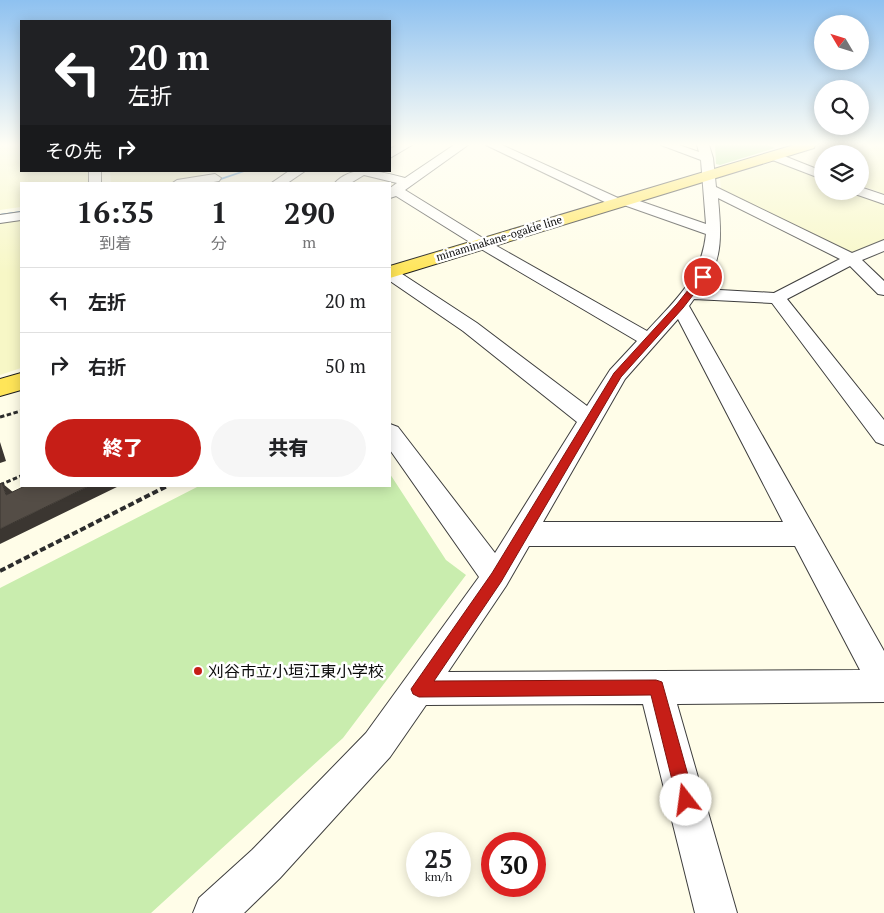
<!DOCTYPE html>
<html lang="ja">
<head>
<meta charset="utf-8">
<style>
  body { margin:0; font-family:"PT Serif","Noto Sans JP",serif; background:#f6f6f6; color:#202124; height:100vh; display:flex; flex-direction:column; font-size:19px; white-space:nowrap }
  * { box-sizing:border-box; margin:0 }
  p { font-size:16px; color:#757577 }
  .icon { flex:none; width:28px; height:28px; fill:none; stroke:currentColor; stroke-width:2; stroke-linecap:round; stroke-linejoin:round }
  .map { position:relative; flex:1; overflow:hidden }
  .panel { position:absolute; left:20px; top:182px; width:371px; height:305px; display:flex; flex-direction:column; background:#fff; border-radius:0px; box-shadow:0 2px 12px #0003 }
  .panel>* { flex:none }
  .banner { position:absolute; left:20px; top:20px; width:371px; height:152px; border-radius:0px; box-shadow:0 2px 12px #0003; background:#202124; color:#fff; overflow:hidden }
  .needle { width:32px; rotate:308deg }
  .controls { position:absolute; left:814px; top:15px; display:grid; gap:10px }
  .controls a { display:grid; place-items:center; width:55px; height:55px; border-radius:50%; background:#fff; box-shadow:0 2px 12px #0003; font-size:25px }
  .speed { position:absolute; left:406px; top:832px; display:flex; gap:10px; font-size:25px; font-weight:700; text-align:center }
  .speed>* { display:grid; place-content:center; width:65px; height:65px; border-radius:50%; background:#fff; box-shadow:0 2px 12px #0003; line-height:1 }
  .speed small { font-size:12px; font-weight:400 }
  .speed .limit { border:8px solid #d22; background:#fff; color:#111 }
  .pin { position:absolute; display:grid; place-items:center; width:42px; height:42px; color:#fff; margin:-21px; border:2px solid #fff; border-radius:50%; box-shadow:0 1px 5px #0007 }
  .me { position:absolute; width:55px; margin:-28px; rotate:345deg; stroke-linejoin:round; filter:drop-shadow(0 0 4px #0008) }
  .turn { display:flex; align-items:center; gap:18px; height:105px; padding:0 25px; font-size:22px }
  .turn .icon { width:65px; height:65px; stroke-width:2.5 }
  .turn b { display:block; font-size:35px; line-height:42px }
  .then { display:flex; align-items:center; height:48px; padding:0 25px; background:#0003; gap:10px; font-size:19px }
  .eta { display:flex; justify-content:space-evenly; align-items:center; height:85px; text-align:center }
  .eta b { font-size:30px; font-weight:800; line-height:35px }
  .primary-button { display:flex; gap:10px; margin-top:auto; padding:10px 25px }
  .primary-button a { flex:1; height:58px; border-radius:30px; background:#c61e17; color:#fff; font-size:20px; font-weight:800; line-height:58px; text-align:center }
  .primary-button a+a { background:#f6f6f6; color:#202124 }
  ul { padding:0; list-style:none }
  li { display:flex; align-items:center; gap:15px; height:65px; padding:0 25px; border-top:1px solid #e0e0e0 }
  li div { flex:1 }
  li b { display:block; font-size:19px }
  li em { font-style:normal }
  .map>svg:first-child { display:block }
</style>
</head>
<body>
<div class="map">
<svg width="884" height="913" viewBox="0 0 884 913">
  <rect width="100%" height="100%" fill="#fffde8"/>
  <!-- farmland -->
  <path fill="#f7f7c6" d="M0,145H21V171H91V184H21V207L0,210Z
    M880,145L884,146V194L860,185V154H852Z
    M781,160L822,177V191H859L884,201V240L849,254L721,191L720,178Z
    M110,171H211L201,174L209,178L171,184H111Z
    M21,217V368L0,375V220Z"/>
  <!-- green -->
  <path fill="#c9edae" d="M390,474L446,560L466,575L343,738L151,913H0V588L199,486H390Z"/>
  <!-- forest -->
  <path fill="#aadf8c" d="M715,145H768L775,148L720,165L716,164Z"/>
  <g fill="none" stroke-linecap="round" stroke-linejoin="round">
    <!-- stream -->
    <path fill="#2883d9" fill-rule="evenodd" d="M242,171H247L212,183L209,182Z
      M21,211V213L0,216V214Z"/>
    <defs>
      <path id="minor" d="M397,145H412L390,158V149Z
        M454,145H468L405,190L486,240L647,331C676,299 701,279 706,234L621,204L611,205L486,145H502L618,198L628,197L706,224L701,160L661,145H679L699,152L697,145H709L713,158L716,187L852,253L884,240V251L862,260L884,281V295L878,294L850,266L787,299L884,420V445L876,442L772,303L694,299L689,306L884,651V702L677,704L737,913H695L643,704L426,705L390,757L280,878L244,913H193L199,898L252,850L366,733L479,577L390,450V424L398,427L495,553L577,422L463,331L390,281V268L396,270L477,323L587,406L610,370L637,341L476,246L396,196L390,198V188L397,183L364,175L349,184H334C352,163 382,172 405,178ZM718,198L840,259L774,293L702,289C724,261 721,231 718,198ZM678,319L783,522H543L625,379ZM529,546H795L860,670L448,672L506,586Z
        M774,152L822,171V179L770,159V153Z
        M89,171H101V184H89Z
        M289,171H305L286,184H270Z
        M215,174L221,178L219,181L203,184H171L177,180Z
        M860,187L884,195V204L855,194L854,191H860Z
        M21,212V220L0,223V215Z"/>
      <path id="major" d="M794,145H815L814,148L390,278V266Z
        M21,373V390L0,396V379Z"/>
    </defs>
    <!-- minor casing -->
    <use href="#minor" stroke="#3e3e3e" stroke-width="2"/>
    <!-- major casing -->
    <use href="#major" stroke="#1c1c1c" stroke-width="2"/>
    <!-- path-far1 -->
    <path stroke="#2d2d2d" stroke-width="3" stroke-dasharray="4.5 2.5" stroke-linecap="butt" d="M0,417L21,411
      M0,485L21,476"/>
    <!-- path -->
    <path stroke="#2d2d2d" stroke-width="4" stroke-dasharray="6 3" stroke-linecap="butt" d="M0,571L167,486"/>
    <!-- minor -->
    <use href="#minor" fill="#fff" fill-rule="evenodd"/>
    <!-- major -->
    <use href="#major" fill="#ffe558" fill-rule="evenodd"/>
  </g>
  <!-- shaded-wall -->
  <path fill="#3b3631" d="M0,442L6,461L0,463Z
    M2,483L14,493L6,495Z
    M89,486H119L0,544V529Z"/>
  <!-- building -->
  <path fill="#544d46" stroke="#3b3631" d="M2,483L6,495L25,486H89L0,529V484Z"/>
  <!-- sky -->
  <linearGradient id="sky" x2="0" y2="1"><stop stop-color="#8ec1f0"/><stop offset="0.53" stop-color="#fffef5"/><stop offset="1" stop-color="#fffef5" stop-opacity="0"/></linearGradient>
  <rect width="884" height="273" fill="url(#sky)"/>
  <!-- route -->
  <path fill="#c61e17" stroke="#81140f" d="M700,275L707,277L683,308L621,377L501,582L434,681L656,680L662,682L695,800L692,807L686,809L680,807L677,800L651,695L419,697L413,694L411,689L492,573L614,373L677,304Z"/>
  <!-- markers -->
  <circle fill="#c61e17" stroke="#fff" stroke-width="2" cx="198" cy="671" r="5"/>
  <g text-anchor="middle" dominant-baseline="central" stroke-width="5" stroke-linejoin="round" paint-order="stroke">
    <!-- far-street labels -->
    <g font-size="11" fill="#0b0b0b" stroke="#fff">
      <text transform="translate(499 238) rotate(-17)">minaminakane-ogakie line</text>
    </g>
    <!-- near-poi labels -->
    <g font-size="16" fill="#0b0b0b" stroke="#fff" text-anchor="start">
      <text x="208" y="671">刈谷市立小垣江東小学校</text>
    </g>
  </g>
</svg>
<div class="controls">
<a><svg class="needle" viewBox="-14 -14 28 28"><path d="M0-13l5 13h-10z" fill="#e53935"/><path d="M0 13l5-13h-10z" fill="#757577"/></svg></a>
<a><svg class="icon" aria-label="search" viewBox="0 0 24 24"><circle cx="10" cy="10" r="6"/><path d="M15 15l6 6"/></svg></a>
<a><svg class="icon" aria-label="layers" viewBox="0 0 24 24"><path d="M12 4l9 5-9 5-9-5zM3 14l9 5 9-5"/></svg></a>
</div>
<div class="speed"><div>25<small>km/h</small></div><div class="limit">30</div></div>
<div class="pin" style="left:703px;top:277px;background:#d93025"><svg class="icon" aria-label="arrive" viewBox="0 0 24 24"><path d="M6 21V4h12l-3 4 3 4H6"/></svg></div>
<svg class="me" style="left:686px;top:800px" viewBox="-20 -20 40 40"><circle r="19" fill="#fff"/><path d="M0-13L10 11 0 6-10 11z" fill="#c61e17"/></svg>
<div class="banner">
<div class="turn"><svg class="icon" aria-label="left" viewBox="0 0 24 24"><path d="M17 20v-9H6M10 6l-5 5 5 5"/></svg><div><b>20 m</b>左折</div></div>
<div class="then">その先<svg class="icon" aria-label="right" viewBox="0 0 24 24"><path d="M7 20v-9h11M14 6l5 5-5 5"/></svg></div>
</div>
<section class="panel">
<div class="eta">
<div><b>16:35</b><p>到着</p></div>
<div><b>1</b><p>分</p></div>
<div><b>290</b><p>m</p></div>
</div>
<ul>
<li><svg class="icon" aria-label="left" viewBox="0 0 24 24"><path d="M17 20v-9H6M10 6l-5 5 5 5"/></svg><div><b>左折</b></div><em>20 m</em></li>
<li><svg class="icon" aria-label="right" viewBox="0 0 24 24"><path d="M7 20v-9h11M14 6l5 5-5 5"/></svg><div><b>右折</b></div><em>50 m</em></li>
</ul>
<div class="primary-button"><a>終了</a><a>共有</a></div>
</section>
</div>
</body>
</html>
